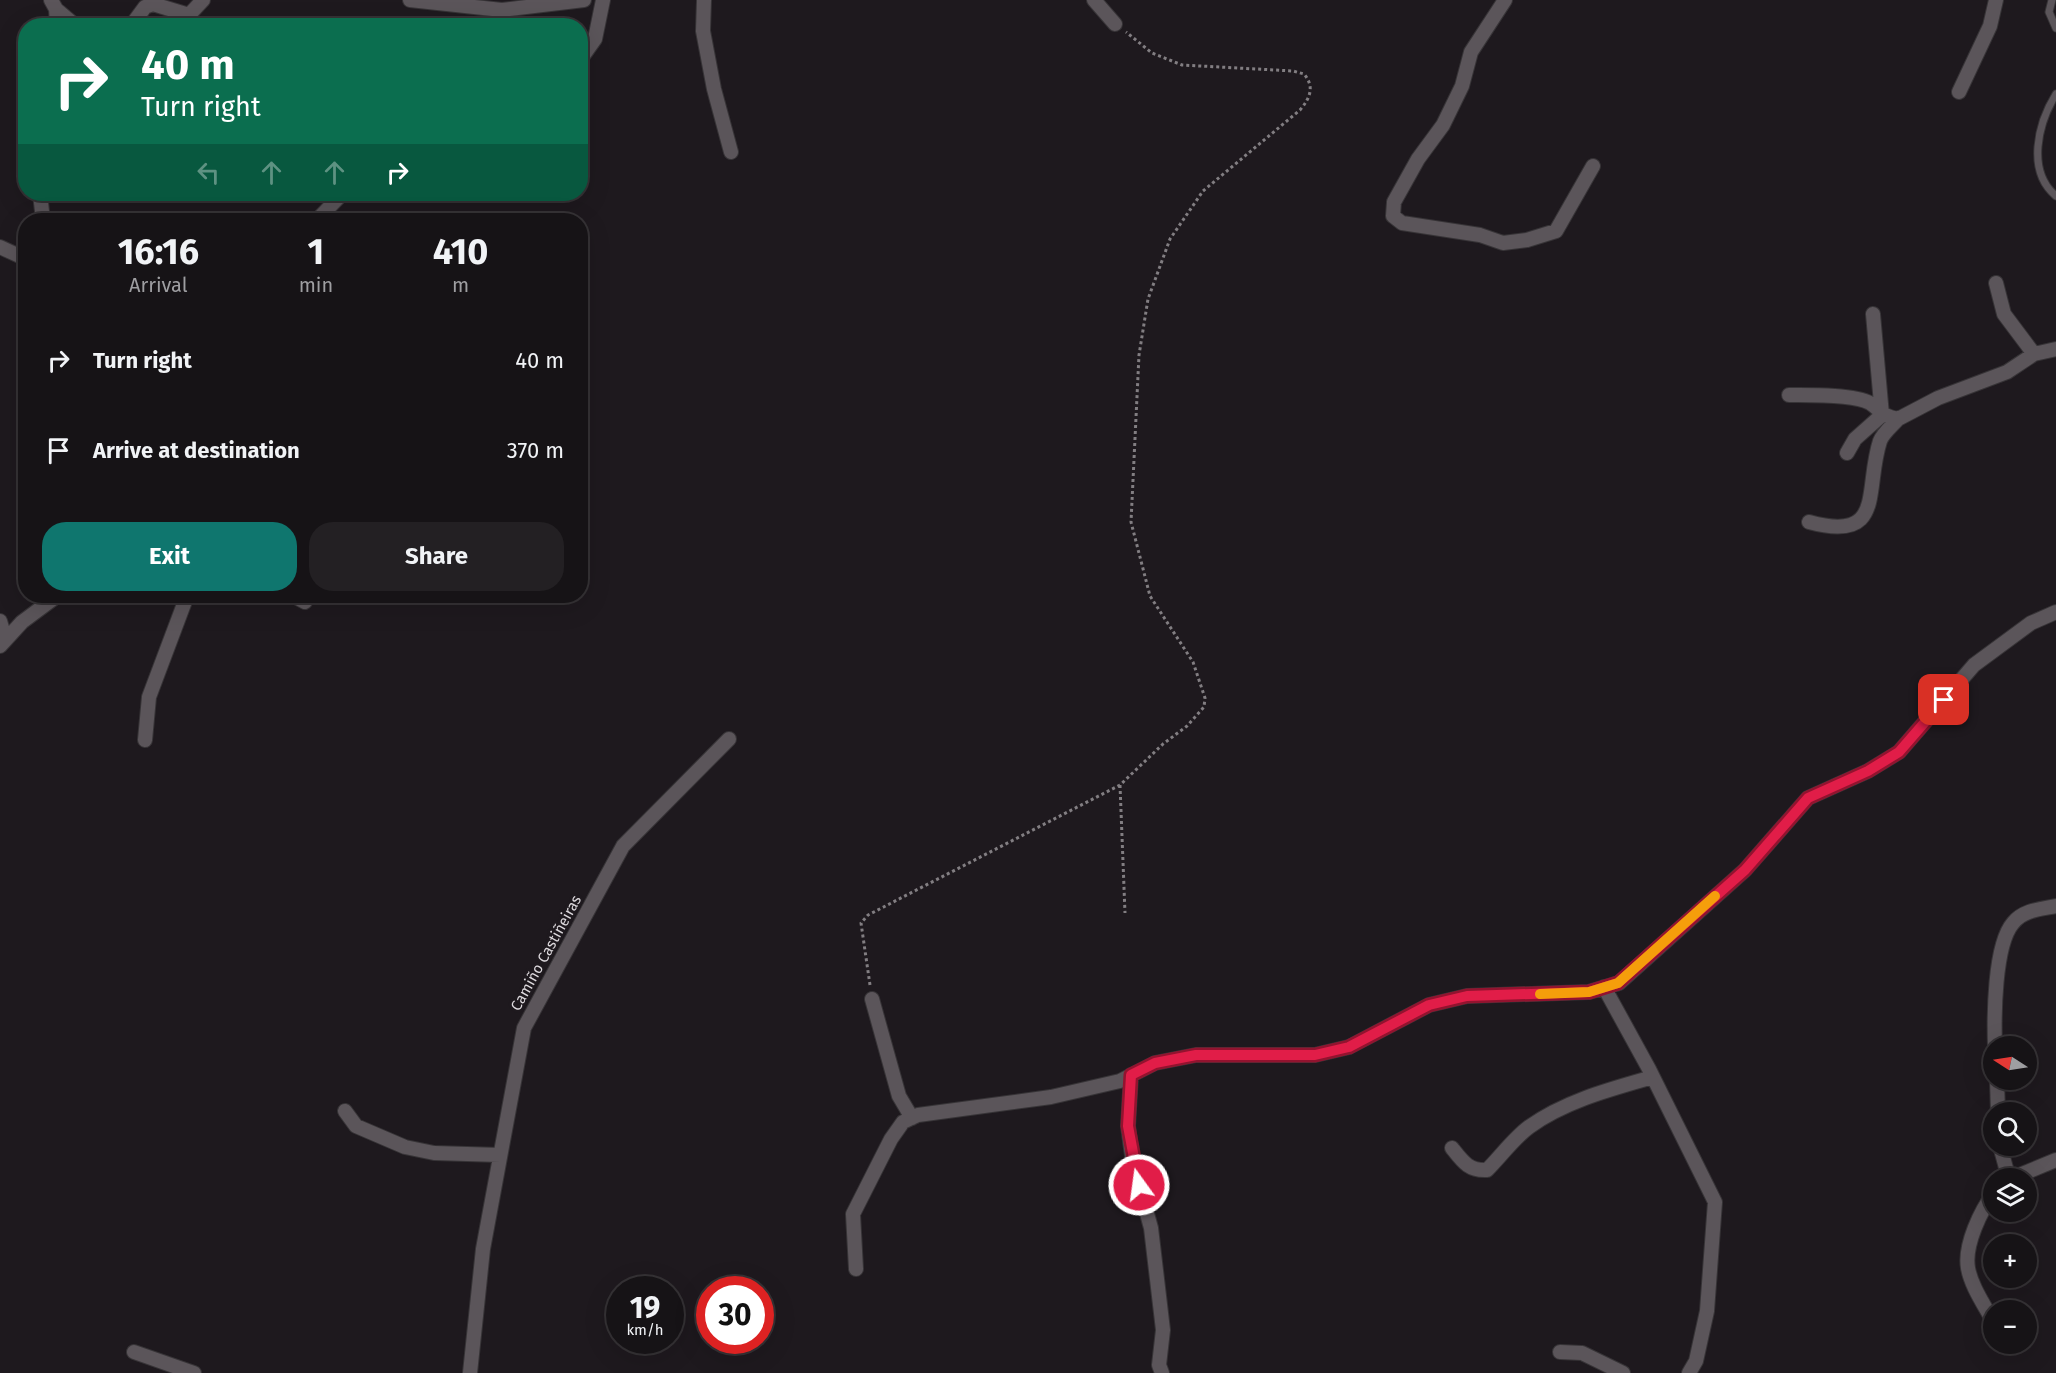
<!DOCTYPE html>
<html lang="en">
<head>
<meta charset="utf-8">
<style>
  body { margin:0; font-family:"Fira Sans",sans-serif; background:#232023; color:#f1f3f6; height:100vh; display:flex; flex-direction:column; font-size:22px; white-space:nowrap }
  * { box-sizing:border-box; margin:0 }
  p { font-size:20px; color:#9e9ea1 }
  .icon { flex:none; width:33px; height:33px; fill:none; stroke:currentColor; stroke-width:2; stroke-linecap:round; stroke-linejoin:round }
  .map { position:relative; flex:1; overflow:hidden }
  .sheet { position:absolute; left:18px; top:213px; width:570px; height:390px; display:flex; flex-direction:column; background:#161316; border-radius:24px; box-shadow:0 6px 24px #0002,0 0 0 2px #353235 }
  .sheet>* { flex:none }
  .hud { position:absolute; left:18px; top:18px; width:570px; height:183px; border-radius:24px; box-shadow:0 6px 24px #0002,0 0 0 2px #353235; background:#0b6e4f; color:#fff; overflow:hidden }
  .needle { width:39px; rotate:282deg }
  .tools { position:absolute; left:1983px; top:1036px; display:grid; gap:12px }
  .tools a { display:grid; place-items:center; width:54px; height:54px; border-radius:50%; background:#161316; box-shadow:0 6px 24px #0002,0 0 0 2px #353235; font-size:30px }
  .speed { position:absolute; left:606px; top:1276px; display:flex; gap:12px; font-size:30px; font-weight:700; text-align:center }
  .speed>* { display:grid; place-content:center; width:78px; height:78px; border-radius:50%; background:#161316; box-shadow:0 6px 24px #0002,0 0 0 2px #353235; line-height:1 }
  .speed small { font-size:15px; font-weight:400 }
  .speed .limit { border:9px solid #d22; background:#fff; color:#111 }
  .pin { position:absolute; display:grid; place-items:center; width:51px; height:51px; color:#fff; margin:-26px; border-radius:12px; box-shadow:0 3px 9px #0006 }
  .me { position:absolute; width:66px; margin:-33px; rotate:346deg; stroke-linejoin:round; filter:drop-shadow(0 0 4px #0008) }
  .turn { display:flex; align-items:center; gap:21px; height:126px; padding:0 24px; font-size:27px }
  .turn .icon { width:78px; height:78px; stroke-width:2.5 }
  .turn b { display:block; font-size:42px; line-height:51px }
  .lanes { display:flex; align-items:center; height:57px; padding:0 24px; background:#0003; justify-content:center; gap:30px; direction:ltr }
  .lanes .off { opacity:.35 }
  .eta { display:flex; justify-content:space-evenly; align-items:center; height:102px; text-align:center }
  .eta b { font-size:36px; font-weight:700; line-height:42px }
  .primary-button { display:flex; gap:12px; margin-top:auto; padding:12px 24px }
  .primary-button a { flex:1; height:69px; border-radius:24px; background:#0f766e; color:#fff; font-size:24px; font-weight:700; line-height:69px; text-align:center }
  .primary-button a+a { background:#232023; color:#f1f3f6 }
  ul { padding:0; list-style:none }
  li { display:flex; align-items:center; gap:18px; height:90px; padding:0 24px }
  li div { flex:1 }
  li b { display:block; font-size:22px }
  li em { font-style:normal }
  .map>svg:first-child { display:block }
</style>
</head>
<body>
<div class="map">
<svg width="2056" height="1373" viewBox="0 0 2056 1373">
  <rect width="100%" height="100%" fill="#1e191e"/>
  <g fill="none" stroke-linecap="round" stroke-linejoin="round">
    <defs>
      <path id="lane" d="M2052,0L2049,12L2056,28
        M2056,94C2038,123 2026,171 2056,196"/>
      <path id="street" d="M51,0L56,9L57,26
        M410,0L502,10L584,0
        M704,0L703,31L714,89L731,152
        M1094,0L1115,24
        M1505,0L1471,52L1462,86L1443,125L1418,159L1394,202L1393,216L1402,223L1480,235L1503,243L1527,240L1556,231L1593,166
        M56,9L76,26
        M131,26L145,7L153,4L189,15L203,0
        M580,60L595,39L603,0
        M1959,92L1990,26L1996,0
        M40,194L43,220
        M317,220L342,194
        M0,247L26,259
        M1996,283L2004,314L2034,354
        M1789,395C1808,395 1854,394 1870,403C1883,412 1880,415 1898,419L1938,398L2007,372L2034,354L2056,349
        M1847,453L1855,439L1882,415L1873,314
        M1809,522C1886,543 1864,490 1880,441C1883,433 1893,425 1898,419
        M294,596L305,602
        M0,621L5,638
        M0,646L22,622L57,596
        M145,740L149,697L187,596
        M1604,987L1649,1069L1715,1202L1707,1311L1696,1361L1689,1373
        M872,999L899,1096L912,1118
        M1995,1047C1994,1018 1994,945 2013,923C2023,910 2041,909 2056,906
        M1131,1075L1128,1126L1133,1163L1151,1228L1163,1330L1159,1365L1162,1373
        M1997,1080L1998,1113
        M345,1111L356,1126L405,1147L434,1153L500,1155
        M2000,1146L2009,1179
        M1452,1148C1463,1162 1469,1171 1487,1170C1501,1156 1514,1138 1529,1127C1565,1101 1611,1089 1653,1077
        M2010,1179L2056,1160
        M1994,1193C1981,1210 1964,1245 1968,1268C1971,1286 1985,1306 1994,1323
        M856,1269L853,1214L891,1139L903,1122L918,1115L1051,1097L1120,1081L1155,1063L1196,1055H1315L1349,1047L1429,1005L1467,996L1589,992L1619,983L1745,870L1808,798L1868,771L1899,752L1974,665L2031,623L2056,612
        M134,1352L194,1373
        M1560,1352L1582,1353L1623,1373
        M470,1373L483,1249L524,1028L623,846L729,739"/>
    </defs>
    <!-- lane casing -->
    <use href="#lane" stroke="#373437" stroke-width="9"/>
    <!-- street casing -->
    <use href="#street" stroke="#373437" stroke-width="16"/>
    <!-- path -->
    <path stroke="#827e82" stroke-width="3" stroke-dasharray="3 3" stroke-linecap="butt" d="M1120,785L1125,913
      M870,985L861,923L868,915L1120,785L1163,744L1187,726L1204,707L1205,698L1193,662L1150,596L1131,522L1139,355L1148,299L1170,239L1203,191L1300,110C1310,98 1315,87 1304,74L1293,71L1182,65L1152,53L1126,32"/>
    <!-- lane -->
    <use href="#lane" stroke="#5b555a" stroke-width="7"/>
    <!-- street -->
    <use href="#street" stroke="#5b555a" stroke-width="14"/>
  </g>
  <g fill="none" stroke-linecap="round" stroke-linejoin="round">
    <defs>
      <path id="route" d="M1139,1185L1128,1126L1131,1075L1155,1063L1196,1055H1315L1349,1047L1429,1005L1467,996L1589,992L1618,983L1745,870L1808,798L1868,771L1899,752L1944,700"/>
    </defs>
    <!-- route casing -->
    <use href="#route" stroke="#92132f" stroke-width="15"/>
    <!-- route -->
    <use href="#route" stroke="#e11d48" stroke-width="10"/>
    <!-- slow -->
    <path stroke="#f59e0b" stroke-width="10" d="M1540,994L1589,992L1618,983L1715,896"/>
  </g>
  <g text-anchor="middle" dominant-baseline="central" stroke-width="6" stroke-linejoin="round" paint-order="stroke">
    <!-- street labels -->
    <g font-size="15" fill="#ddd9dd" stroke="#1e191e">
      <text transform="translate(546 953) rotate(-61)">Camiño Castiñeiras</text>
    </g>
  </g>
</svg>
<div class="tools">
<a><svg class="needle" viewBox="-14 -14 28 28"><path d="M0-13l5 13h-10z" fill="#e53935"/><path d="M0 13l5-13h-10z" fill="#9e9ea1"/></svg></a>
<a><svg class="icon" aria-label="search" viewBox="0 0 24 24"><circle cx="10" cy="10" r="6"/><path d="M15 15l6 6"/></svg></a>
<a><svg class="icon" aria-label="layers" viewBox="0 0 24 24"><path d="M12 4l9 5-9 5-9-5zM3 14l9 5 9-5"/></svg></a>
<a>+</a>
<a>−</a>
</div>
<div class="speed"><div>19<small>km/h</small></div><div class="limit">30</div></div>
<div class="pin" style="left:1944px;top:700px;background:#d93025"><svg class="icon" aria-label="arrive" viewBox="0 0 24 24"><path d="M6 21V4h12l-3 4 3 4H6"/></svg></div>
<svg class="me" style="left:1139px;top:1185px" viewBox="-20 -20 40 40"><circle r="17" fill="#e11d48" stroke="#fff" stroke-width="3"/><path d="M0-11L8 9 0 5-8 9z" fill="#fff"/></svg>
<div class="hud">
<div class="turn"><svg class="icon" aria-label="right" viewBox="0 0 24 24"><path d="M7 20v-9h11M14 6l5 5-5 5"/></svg><div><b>40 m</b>Turn right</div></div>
<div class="lanes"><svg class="icon off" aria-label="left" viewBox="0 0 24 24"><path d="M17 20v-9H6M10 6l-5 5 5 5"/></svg><svg class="icon off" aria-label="ahead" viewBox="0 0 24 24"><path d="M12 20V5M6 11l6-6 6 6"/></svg><svg class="icon off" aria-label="ahead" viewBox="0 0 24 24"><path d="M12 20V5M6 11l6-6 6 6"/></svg><svg class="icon" aria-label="right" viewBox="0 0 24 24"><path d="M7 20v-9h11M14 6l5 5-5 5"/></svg></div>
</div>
<section class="sheet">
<div class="eta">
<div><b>16:16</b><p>Arrival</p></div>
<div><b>1</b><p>min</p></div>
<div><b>410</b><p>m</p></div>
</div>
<ul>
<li><svg class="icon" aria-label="right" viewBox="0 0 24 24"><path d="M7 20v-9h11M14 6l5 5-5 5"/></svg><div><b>Turn right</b></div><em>40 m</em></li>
<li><svg class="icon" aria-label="arrive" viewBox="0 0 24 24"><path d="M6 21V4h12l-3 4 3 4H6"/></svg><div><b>Arrive at destination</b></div><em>370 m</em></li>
</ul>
<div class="primary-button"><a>Exit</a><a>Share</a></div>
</section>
</div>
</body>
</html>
